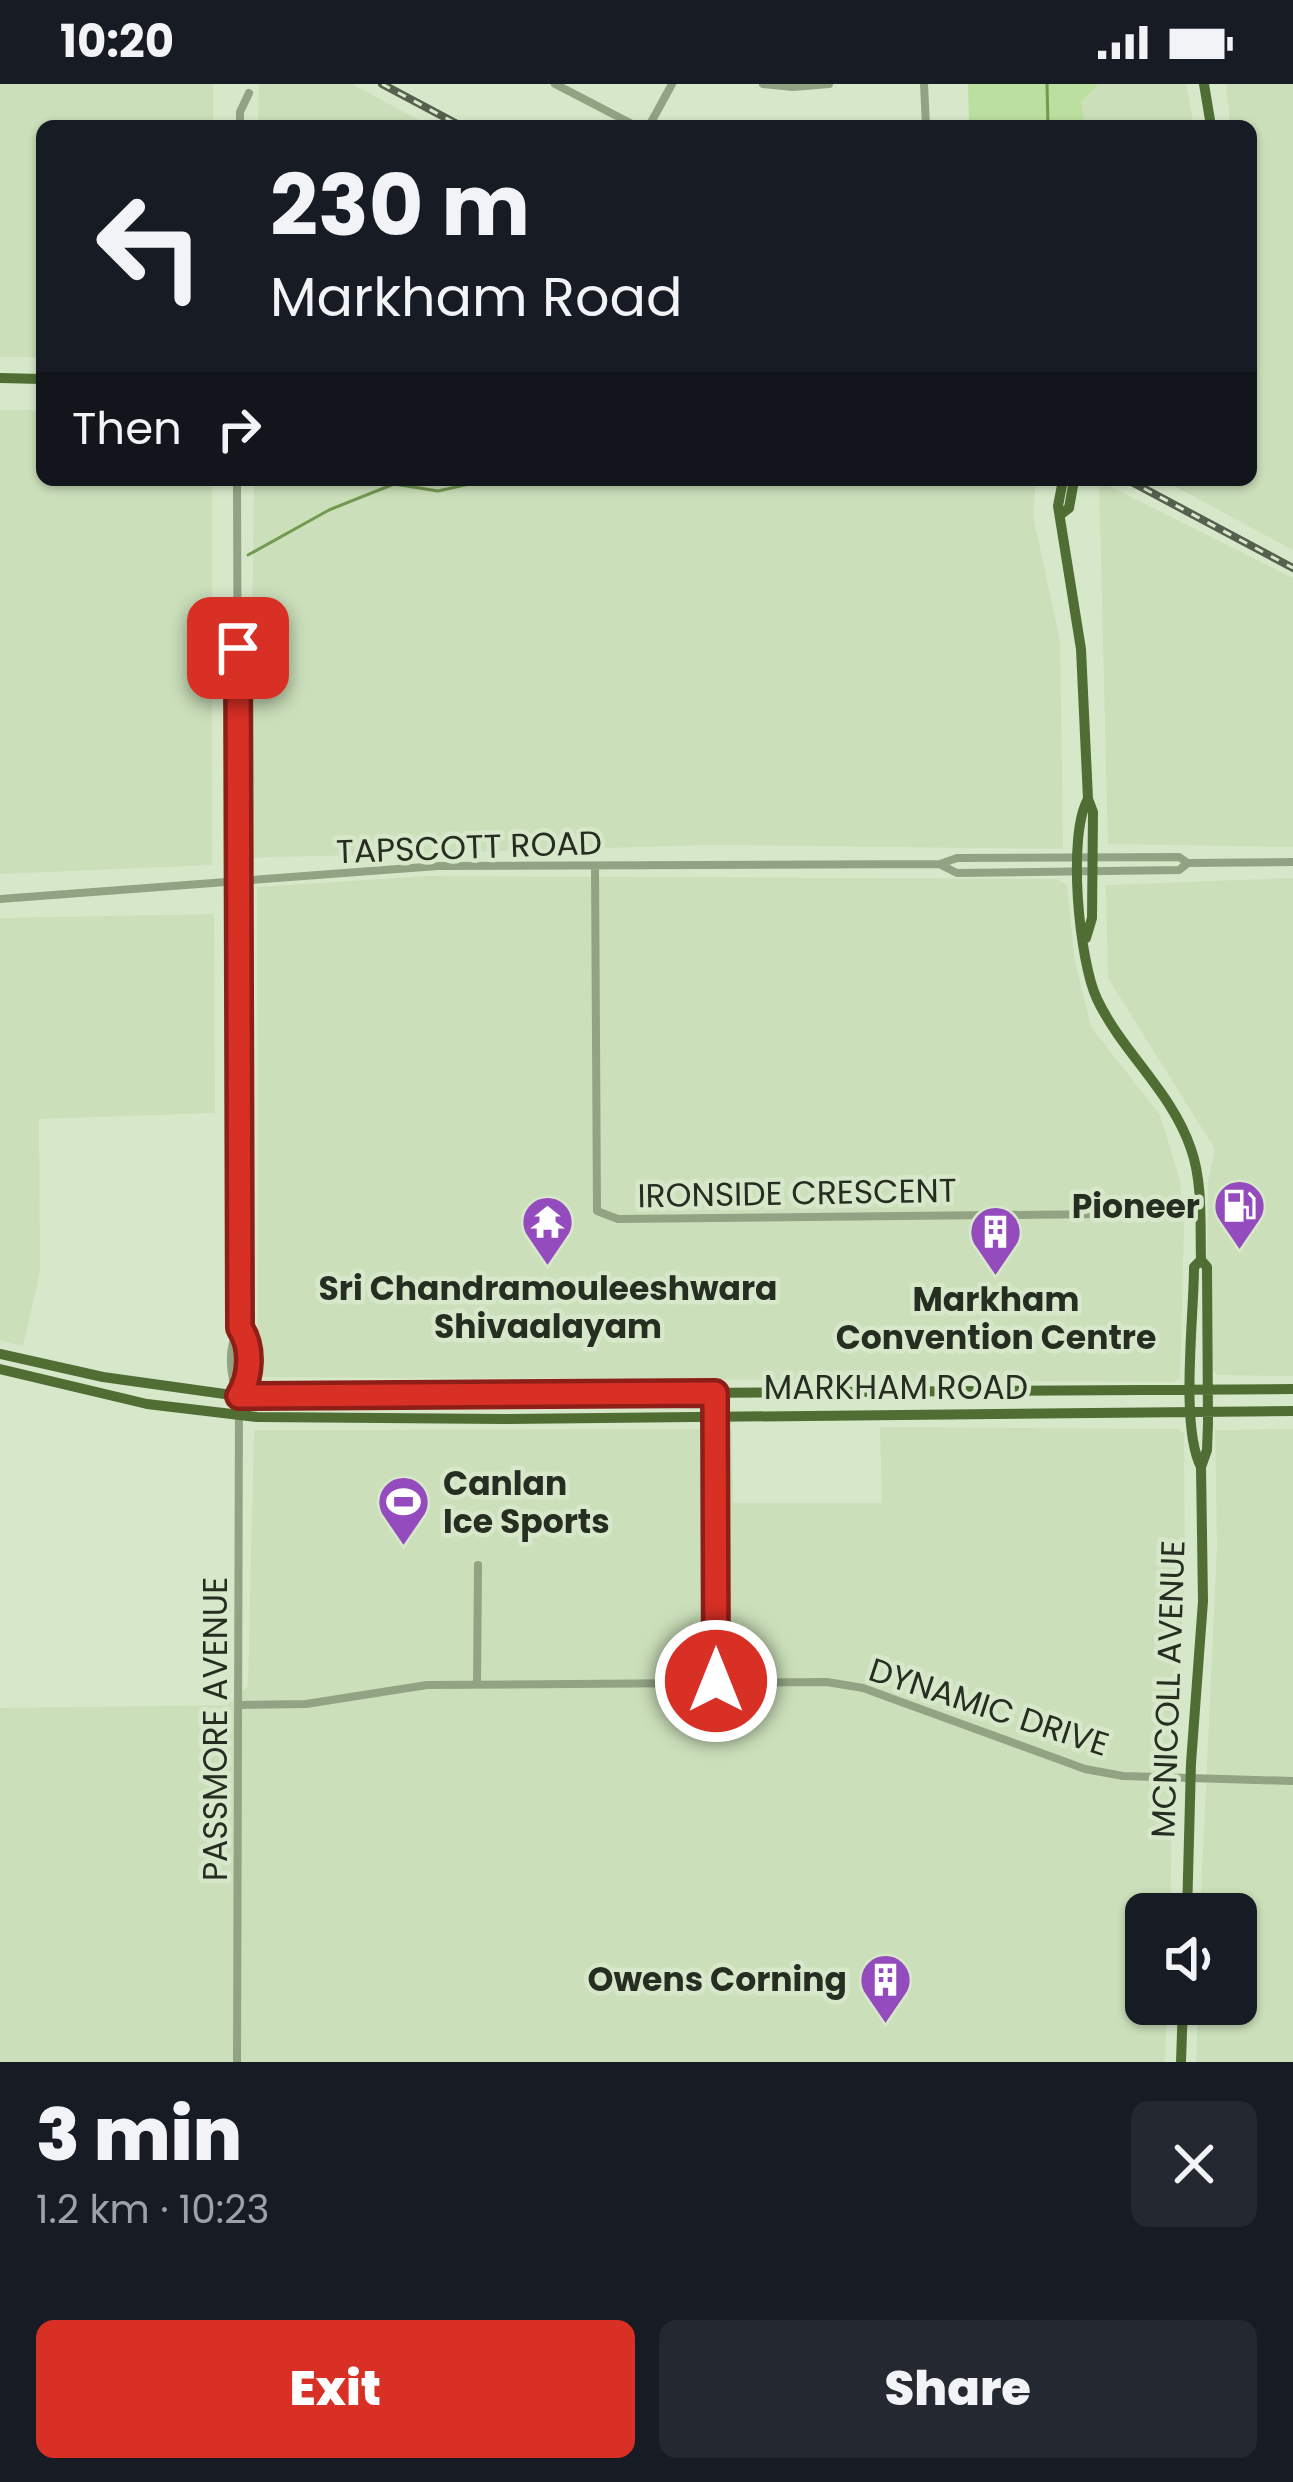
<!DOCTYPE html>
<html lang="en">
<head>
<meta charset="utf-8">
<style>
  body { margin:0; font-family:Poppins,sans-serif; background:#242831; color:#f1f3f6; height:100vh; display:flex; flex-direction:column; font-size:45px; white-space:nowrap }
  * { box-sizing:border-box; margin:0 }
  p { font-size:39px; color:#9ea1a6 }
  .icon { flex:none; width:66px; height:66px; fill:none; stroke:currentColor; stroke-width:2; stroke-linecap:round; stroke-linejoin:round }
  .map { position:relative; height:1978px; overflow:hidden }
  .panel { display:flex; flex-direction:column; background:#171b24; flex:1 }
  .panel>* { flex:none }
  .guide { position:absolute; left:36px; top:36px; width:1221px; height:366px; border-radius:18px; box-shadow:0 3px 9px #0004; background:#171b24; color:#f1f3f6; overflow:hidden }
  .tools { position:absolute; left:1125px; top:1809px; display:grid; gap:24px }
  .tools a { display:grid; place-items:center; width:132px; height:132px; border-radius:18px; background:#171b24; box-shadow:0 3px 9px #0004; font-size:60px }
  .pin { position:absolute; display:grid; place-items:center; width:102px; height:102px; color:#fff; margin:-51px; border-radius:24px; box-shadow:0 6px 18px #0006 }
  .me { position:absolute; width:132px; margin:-66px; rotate:0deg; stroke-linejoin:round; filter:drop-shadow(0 0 9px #0008) }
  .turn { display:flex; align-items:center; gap:42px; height:252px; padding:0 36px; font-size:54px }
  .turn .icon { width:156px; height:156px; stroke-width:2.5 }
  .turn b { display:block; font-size:84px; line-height:102px }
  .then { display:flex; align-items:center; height:114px; padding:0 36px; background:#0003; gap:24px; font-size:45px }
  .round { display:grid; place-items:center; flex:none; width:126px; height:126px; border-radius:18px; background:#242831 }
  .headline { display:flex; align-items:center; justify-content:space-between; height:204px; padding:0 36px }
  h1 { font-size:72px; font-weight:800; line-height:90px }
  .primary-button { display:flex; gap:24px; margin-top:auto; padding:24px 36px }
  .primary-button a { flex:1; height:138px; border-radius:18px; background:#d93025; color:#fff; font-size:48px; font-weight:800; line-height:138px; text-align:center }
  .primary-button a+a { background:#242831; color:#f1f3f6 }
  .status { display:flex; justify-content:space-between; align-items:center; height:84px; padding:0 60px; background:#171b24; direction:ltr }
  .status svg { height:33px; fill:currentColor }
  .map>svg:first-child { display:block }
</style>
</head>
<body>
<div class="status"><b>10:20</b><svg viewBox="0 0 49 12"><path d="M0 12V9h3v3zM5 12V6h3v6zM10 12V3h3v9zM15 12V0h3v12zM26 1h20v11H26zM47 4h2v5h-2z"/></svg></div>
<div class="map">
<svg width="1293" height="1978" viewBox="0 0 1293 1978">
  <rect width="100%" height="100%" fill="#d7e8ca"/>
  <!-- built -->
  <path fill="#cbdfba" d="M0,0H213V42H42V273H0Z
    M259,0H352L430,42H258Z
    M1099,0H1186L1194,42H1085L1081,18Z
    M1226,0H1293V466L1163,396H1251V42H1230Z
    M0,326H42V396H212V781L0,790Z
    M254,396H1036L1033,431L1060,557L1063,765L711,761L249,774Z
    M1099,397L1293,494V763L1108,760Z
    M427,792L1057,795L1067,801L1075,878L1091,943L1160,1031L1180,1096L1184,1145L1180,1294L1173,1298L258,1293L257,803Z
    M1293,794V1292L1217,1291L1212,1286L1207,1174L1208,1097L1215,1065L1108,894L1106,801Z
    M214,830L215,1029L39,1035L40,1187L23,1262L0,1256V834Z
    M880,1343L1178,1345L1184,1349L1185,1496L1174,1668L1170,1830H1146V1920H1167L1165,1978H0V1624L227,1621L248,1602L254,1346L732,1345L733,1419H882Z
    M1293,1345V1978H1196L1198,1920H1236V1830H1200L1217,1463L1215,1346Z"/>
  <!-- green -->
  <path fill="#bbdf9e" d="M968,0H1099L1081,18L1085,42H969Z"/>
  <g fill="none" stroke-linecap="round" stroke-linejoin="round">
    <!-- stream -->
    <path stroke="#749951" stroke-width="3" d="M1047,0L1048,42
      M248,471L329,426L394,400L438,407L487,396"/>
    <!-- minor -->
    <path stroke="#92a384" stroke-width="8" d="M555,0L636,42
      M763,0L793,3L829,0
      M924,0L926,42
      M240,42V28L249,9
      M649,42L672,0
      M237,396L240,1244C252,1262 252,1292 240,1311
      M941,781L957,789L1179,786L1188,779
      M595,782L597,1127L618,1135L1199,1129
      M0,815L438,782L940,780L957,774L1179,773L1188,779L1293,778
      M715,1309L716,1597
      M477,1599L478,1481
      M239,1621L306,1620L427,1601L827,1598L863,1604L1085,1685L1123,1692L1293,1697
      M237,1978L239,1312C229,1293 227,1260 240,1244"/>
    <!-- major -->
    <path stroke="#506e34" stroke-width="10" d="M1204,0L1211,42
      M0,294L42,295
      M1063,396L1058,422L1081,565L1088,715L1093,728L1092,834L1086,854
      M1060,431L1069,424L1074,396
      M1088,715C1067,751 1079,877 1097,915C1122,968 1172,1008 1191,1065C1203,1099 1200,1140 1201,1176L1207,1183L1208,1339L1207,1366L1201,1383L1203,1517L1191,1679L1187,1830
      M1201,1176L1194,1183C1194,1233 1180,1342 1201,1383
      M0,1270L103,1293L239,1312L1293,1305
      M0,1285L147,1320L257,1333L503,1335L1293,1327
      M1181,1978L1183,1920"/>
    <defs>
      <path id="rail" d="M382,0L461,42
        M1128,396L1293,484"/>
    </defs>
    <!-- rail casing -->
    <use href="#rail" stroke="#56604f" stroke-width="8"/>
    <!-- rail -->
    <use href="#rail" stroke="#d7e8ca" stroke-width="3" stroke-dasharray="9" stroke-linecap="butt"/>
  </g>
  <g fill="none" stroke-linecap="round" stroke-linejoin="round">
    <defs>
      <path id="route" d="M238,564L240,1244C253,1263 251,1293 239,1312L715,1309L716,1597"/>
    </defs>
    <!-- route casing -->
    <use href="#route" stroke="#8d1f18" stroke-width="30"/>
    <!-- route -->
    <use href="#route" stroke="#d93025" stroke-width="21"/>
  </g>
  <!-- icons -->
  <defs>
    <symbol id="fuel-pin" viewBox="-11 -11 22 30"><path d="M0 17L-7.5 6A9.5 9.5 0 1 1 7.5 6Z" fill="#944bbd" stroke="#d7e8ca"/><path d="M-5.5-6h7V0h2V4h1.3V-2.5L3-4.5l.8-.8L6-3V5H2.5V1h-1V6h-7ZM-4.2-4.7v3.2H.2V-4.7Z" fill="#fff"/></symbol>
    <symbol id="temple-pin" viewBox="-11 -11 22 30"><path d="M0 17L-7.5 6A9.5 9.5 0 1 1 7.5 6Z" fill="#944bbd" stroke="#d7e8ca"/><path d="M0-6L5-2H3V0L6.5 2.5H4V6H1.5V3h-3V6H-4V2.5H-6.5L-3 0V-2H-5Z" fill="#fff"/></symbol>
    <symbol id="building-pin" viewBox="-11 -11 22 30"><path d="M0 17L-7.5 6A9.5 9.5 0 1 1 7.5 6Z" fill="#944bbd" stroke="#d7e8ca"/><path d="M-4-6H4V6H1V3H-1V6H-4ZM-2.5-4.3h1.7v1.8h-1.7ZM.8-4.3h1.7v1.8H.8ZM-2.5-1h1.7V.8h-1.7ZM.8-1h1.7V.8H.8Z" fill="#fff"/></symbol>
    <symbol id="stadium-pin" viewBox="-11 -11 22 30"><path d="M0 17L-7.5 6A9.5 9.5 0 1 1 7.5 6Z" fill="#944bbd" stroke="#d7e8ca"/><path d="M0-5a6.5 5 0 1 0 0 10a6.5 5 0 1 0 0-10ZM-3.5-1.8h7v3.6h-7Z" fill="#fff"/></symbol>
  </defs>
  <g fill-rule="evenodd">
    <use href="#fuel-pin" x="1210" y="1092" width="59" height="81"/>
    <use href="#temple-pin" x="518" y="1108" width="59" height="81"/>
    <use href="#building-pin" x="966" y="1118" width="59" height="81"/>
    <use href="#stadium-pin" x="374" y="1388" width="59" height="81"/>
    <use href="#building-pin" x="856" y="1866" width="59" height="81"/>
  </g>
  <g text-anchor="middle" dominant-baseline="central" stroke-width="9" stroke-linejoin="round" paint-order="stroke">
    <!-- street labels -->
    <g font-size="33" fill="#262d21" stroke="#d7e8ca">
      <text transform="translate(469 763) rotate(-2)">TAPSCOTT ROAD</text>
      <text transform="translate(797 1109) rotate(-1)">IRONSIDE CRESCENT</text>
      <text x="896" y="1303">MARKHAM ROAD</text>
      <text transform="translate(1168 1605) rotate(-88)">MCNICOLL AVENUE</text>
      <text transform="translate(989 1623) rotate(18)">DYNAMIC DRIVE</text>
      <text transform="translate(215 1645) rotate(-90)">PASSMORE AVENUE</text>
    </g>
    <!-- poi labels -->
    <g font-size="33" font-weight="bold" fill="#262d21" stroke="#d7e8ca" text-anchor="end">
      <text x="1200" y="1122">Pioneer</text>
      <text x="548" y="1204" text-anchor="middle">Sri Chandramouleeshwara<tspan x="548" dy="38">Shivaalayam</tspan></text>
      <text x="996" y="1215" text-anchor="middle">Markham<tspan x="996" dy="38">Convention Centre</tspan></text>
      <text x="443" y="1399" text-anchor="start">Canlan<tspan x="443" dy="38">Ice Sports</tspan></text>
      <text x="847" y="1895">Owens Corning</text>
    </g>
  </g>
</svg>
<div class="tools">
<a><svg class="icon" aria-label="sound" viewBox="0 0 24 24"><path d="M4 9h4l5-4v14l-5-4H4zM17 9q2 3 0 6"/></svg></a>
</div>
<div class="pin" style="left:238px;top:564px;background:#d93025"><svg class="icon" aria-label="arrive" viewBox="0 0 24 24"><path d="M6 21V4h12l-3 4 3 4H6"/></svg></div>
<svg class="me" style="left:716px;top:1597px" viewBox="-20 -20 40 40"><circle r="17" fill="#d93025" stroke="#fff" stroke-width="3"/><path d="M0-11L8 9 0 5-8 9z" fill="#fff"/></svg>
<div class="guide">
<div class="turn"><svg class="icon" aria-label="left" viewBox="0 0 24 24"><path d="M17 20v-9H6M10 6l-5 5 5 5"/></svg><div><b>230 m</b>Markham Road</div></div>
<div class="then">Then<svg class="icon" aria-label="right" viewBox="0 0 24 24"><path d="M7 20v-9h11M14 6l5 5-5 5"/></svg></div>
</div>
</div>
<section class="panel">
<div class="headline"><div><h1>3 min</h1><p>1.2 km · 10:23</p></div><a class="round"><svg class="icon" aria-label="close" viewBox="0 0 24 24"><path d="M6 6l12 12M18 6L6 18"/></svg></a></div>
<div class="primary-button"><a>Exit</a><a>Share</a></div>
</section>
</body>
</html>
